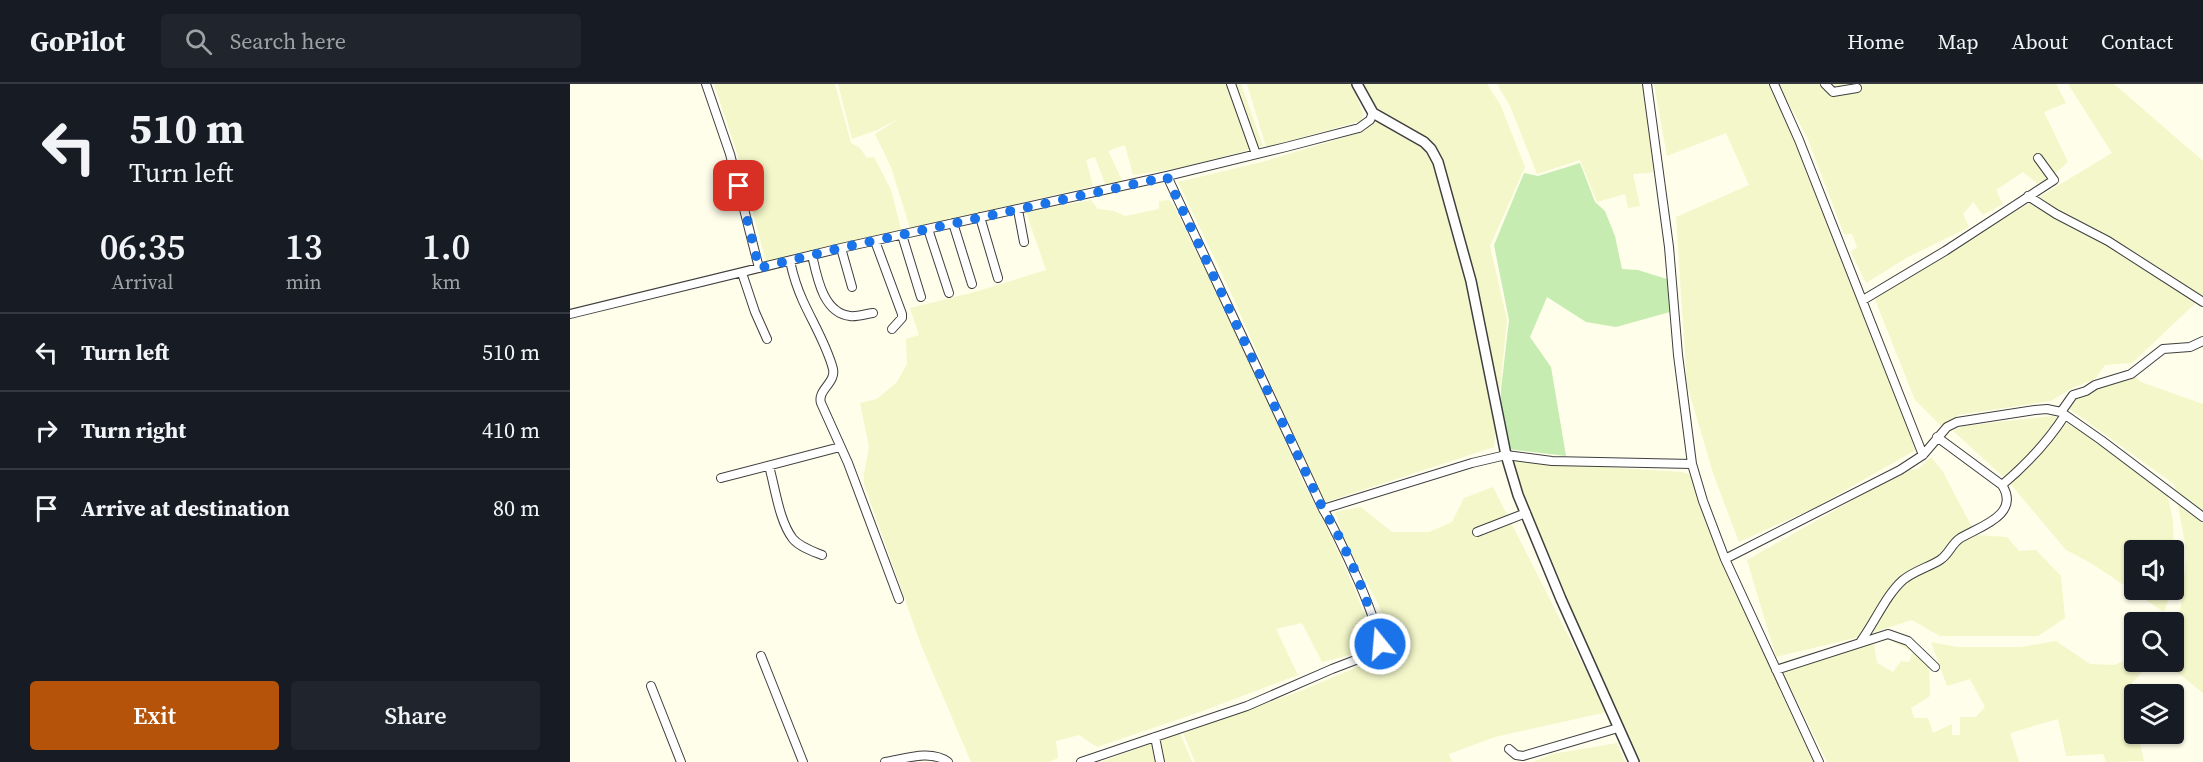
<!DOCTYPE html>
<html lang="en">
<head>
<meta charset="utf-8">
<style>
  body { margin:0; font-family:"Source Serif 4",serif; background:#20242c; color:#f1f3f6; height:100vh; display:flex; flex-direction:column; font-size:22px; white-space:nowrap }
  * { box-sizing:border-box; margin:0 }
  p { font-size:20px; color:#9ea1a6 }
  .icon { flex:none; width:33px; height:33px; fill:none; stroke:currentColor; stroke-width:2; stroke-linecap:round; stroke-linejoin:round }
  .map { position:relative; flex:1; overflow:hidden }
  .details { display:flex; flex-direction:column; background:#171b24; width:570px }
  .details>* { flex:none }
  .banner { background:#171b24; color:#f1f3f6; overflow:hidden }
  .tools { position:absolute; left:1554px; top:456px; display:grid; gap:12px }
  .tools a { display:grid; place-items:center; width:60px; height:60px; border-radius:6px; background:#171b24; box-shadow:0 2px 4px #0004; font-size:30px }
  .pin { position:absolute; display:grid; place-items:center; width:51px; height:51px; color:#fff; margin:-26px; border-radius:12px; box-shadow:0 3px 9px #0006 }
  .me { position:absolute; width:66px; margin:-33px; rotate:343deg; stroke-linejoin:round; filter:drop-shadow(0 0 4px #0008) }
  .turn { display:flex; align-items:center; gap:21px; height:126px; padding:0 30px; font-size:27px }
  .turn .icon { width:78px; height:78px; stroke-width:2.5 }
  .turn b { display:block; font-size:42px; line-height:51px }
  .eta { display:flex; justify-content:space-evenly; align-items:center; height:102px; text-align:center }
  .eta b { font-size:36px; font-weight:600; line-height:42px }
  .button { display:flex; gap:12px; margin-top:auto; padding:12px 30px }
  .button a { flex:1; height:69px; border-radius:6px; background:#b45309; color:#fff; font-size:24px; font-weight:600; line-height:69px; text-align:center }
  .button a+a { background:#20242c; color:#f1f3f6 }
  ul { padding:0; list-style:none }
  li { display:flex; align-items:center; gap:18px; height:78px; padding:0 30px; border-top:2px solid #363941 }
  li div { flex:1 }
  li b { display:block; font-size:22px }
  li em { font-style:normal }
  header { display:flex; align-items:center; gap:36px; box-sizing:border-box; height:84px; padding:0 30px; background:#171b24; border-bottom:2px solid #363941 }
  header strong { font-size:28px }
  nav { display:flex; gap:33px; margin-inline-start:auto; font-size:21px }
  .search { width:420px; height:54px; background:#20242c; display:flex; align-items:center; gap:15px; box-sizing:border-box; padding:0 21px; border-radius:6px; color:#9ea1a6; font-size:22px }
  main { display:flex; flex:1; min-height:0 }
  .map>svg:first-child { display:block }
</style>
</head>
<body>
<header>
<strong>GoPilot</strong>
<div class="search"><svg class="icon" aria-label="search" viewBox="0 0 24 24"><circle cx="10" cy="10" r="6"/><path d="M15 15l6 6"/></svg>Search here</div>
<nav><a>Home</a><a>Map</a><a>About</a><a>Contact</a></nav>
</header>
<main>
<section class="details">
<div class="banner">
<div class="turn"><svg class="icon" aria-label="left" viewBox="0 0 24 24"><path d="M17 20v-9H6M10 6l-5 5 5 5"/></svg><div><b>510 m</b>Turn left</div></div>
</div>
<div class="eta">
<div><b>06:35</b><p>Arrival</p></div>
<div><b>13</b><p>min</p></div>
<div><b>1.0</b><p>km</p></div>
</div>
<ul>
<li><svg class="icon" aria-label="left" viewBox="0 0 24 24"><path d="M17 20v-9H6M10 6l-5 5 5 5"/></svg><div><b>Turn left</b></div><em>510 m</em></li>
<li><svg class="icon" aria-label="right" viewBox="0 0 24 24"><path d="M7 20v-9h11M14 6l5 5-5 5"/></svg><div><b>Turn right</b></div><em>410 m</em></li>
<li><svg class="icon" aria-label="arrive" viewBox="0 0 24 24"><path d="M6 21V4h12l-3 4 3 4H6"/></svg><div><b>Arrive at destination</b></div><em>80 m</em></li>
</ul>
<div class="button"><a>Exit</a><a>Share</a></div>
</section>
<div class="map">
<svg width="1633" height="678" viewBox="0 0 1633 678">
  <rect width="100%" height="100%" fill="#fffeeb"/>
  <!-- farmland -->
  <path fill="#f3f7c9" d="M144,0H265L281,59L289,63L297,74L304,73L321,106L331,145L196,178L168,72Z
    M268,0H671L693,62L611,84L563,91L555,61L538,67L553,98L535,100L525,73L516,76L523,102L340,144L321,83L305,50L330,34L307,46L282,55Z
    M677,0H782L793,29L791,37L696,63Z
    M794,0H917L930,20L955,83L920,162L937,236L924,363L753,419L662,211L608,98L692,78L795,47L807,33Z
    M927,0H1075L1090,88L1063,90L1070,122L1058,124L1055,110L1027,118L1010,76L967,90L940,22Z
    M1084,0H1201L1231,66L1349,364L1246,423L1169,458L1144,392L1117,301L1106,133L1179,101L1156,49L1097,72Z
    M1208,0H1486L1496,19L1474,28L1498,78L1478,96L1468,100L1453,88L1426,106L1433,120L1413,131L1403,118L1393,130L1399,143L1338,173L1296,199L1281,168L1287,163L1282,150H1274L1237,53Z
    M1498,0H1544L1633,77V212L1562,279L1535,281L1525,295L1502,304L1481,317L1388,331L1373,344L1345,316L1304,213L1542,69Z
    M521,116L528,125L544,127L555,132L589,125V117L599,116L604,122L677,271L733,398L761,452L784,504L808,564L752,578L732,539L706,545L728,591L630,628L527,663L509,651L486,657L488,674L479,678H401L351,561L294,400V389L299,363L290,319L307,315L327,298L337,280L336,255L349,251L340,224L405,208L476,186L456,128Z
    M1542,290H1563L1571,298L1633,320V609L1606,587L1601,578H1604L1603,538L1610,528L1617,470L1604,400L1498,324L1508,311L1534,301Z
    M1483,332L1539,362L1596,405L1603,436L1605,498L1604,501V466H1564V506H1602L1594,528L1521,479L1496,466L1438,397L1383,347L1393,342Z
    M1361,373L1373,388L1406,451L1437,453L1449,467L1466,466L1491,492L1495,534L1468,552H1370L1342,536L1289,553L1206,573L1177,476L1336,386L1348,385Z
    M940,377L1112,388L1121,391L1133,426L1166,509L1243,678H1071L1012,549Z
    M923,403L1037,628L925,653L879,670L882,678H625L613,649L733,606L823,568L809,522L773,452L765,428L791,423L822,448H859L882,438L894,414Z
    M1329,553L1359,580L1360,612L1341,624L1344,634H1358L1363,649L1382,640V651H1390V633H1406L1415,623L1400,595L1377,602L1361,558L1387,563H1451L1486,557L1520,580L1544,581L1564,573V578H1577L1579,580L1556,606L1564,635V650H1568L1574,677L1536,678L1533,670L1496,672L1488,635L1440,649L1449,678H1257L1213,589L1241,577L1292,561L1304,560L1307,579L1323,588L1331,577L1339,578L1343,568L1323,558Z
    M610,649L622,678H531Z
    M1047,659L1055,678H963L982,670Z"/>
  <!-- green -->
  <path fill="#c6ecb2" d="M1010,79L1025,118L1035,127L1045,152L1052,185L1068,186L1100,196V228L1046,243L1016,238L977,213L960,253L981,283L996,372L930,364L931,305L939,236L924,161L954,89L968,92Z"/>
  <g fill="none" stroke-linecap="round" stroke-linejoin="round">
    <defs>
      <path id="minor" d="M136,0L160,70L189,184
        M661,0L686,70
        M1077,0L1099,163L1108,271L1122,380L1133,417L1155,475L1249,678
        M1204,0L1229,56L1353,371
        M1255,0L1263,8L1287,4
        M597,92L753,425
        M1458,112L1486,130L1538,157L1633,218
        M448,126L454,158
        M410,133L428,194
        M383,139L402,200
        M358,145L379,209
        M332,151L351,213
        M305,157L332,230V234L322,245
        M271,164L282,203
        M242,171C247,193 253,229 280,232C287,233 295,230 303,229
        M220,177C223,191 227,204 233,217C243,239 257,262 263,285C266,299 247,306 251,319L278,379L329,515
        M172,189L185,228L197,255
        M1293,216L1375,167L1484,96L1468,74
        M0,230L271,164L597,92L716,63L789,44L800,36L803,29
        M1491,328L1503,311L1516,307L1525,301L1561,290L1593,265L1620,263L1633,257
        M199,382C205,403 209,437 223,455C230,463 242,467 252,471
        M151,394L270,363
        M1432,401C1457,380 1477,359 1495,331
        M907,448L956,429
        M1155,475L1330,386L1353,371L1377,343L1387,338L1465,326L1477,325L1491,328L1531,356L1633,433
        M1291,557C1305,538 1316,511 1333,496C1344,487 1359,483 1370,476C1379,470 1381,461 1389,455C1405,444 1452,432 1432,401L1367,353
        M191,572L233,678
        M1206,586L1318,550L1338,557L1365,583
        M81,602L111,678
        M585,653L590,678
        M939,665L946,671L953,672L1048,644
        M315,678C334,675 361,665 378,678
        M511,678L677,622L762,585L809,567C816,549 765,444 753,425L902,379L936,371L982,377L1122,380"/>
      <path id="tertiary" d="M787,0L803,29L854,58L861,65L868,78L901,197L936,371L948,411L991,515L1064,678"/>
    </defs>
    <!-- minor casing -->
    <use href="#minor" stroke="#3f3f3f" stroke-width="10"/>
    <!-- tertiary casing -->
    <use href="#tertiary" stroke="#3f3f3f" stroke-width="12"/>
    <!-- minor -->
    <use href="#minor" stroke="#fff" stroke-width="8"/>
    <!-- tertiary -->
    <use href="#tertiary" stroke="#fff" stroke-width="9"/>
  </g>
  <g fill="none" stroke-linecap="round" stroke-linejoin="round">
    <!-- route -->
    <path stroke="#1a73e8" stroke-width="10" stroke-dasharray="0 18" d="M169,102L189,184L271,164L597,93L753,425C777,462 799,518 810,560"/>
  </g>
</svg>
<div class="tools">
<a><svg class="icon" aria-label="sound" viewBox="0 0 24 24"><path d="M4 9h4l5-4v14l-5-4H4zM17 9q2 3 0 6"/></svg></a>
<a><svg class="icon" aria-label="search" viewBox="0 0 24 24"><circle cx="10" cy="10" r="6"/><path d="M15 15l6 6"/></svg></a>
<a><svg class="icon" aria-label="layers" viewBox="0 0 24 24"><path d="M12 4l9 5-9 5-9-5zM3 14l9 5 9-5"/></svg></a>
</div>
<div class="pin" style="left:169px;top:102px;background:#d93025"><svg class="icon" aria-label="arrive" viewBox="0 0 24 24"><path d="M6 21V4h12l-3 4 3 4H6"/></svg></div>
<svg class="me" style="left:810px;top:560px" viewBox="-20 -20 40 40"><circle r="17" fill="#1a73e8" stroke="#fff" stroke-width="3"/><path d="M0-11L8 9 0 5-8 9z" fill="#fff"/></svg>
</div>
</main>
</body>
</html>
